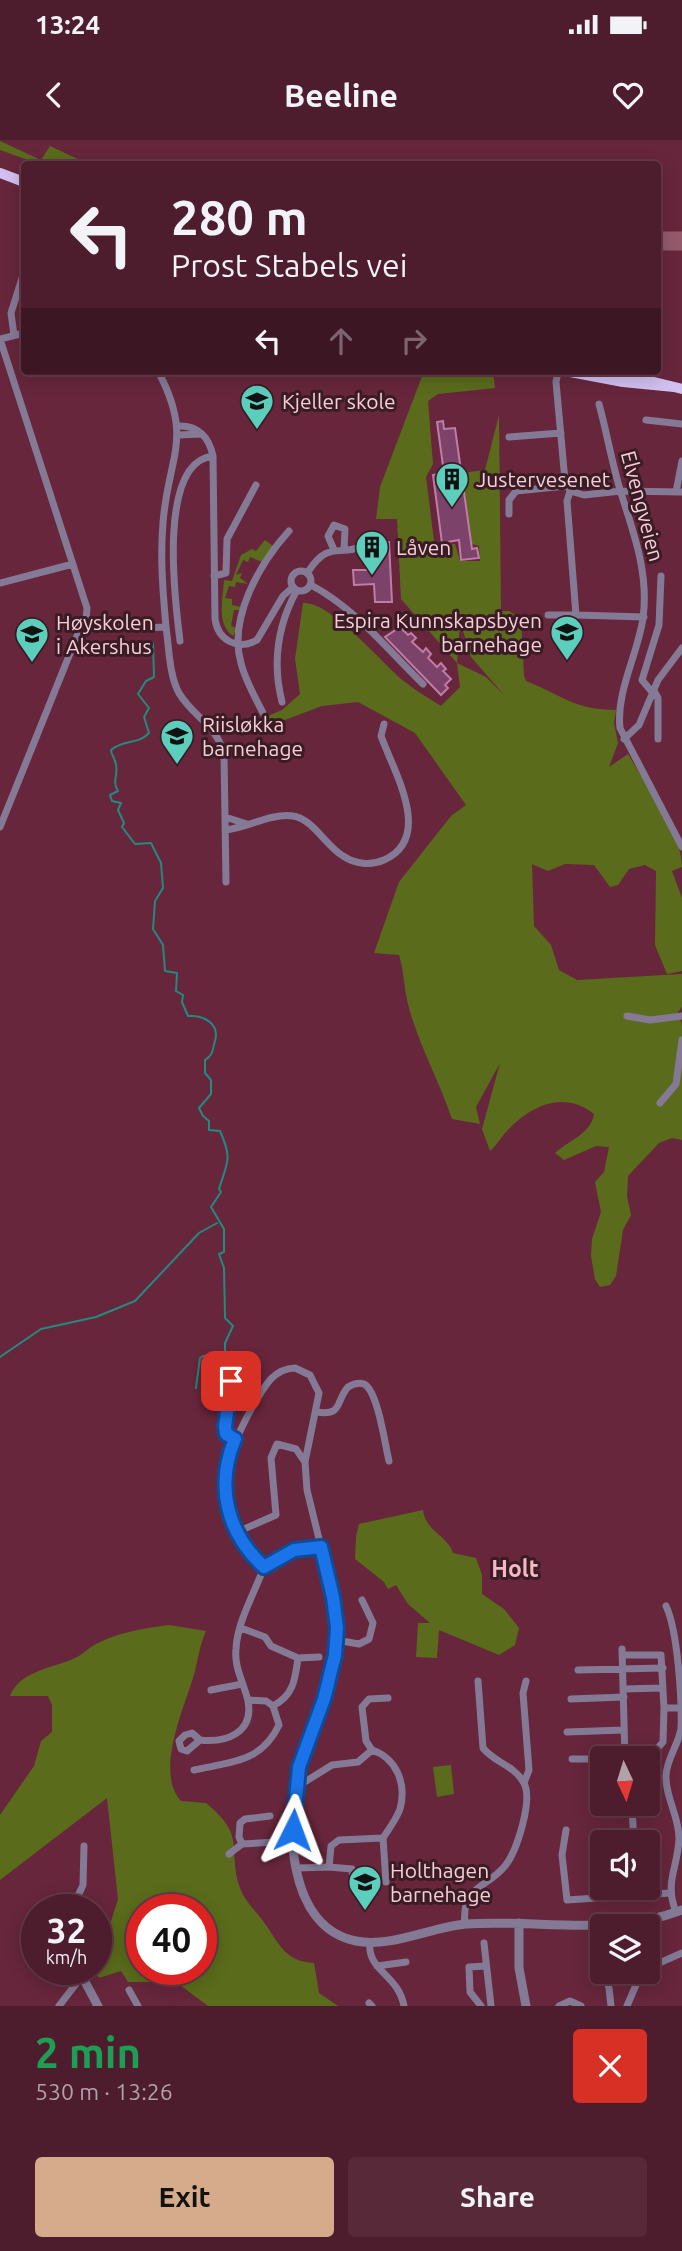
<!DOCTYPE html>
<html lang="en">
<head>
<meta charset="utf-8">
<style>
  body { margin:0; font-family:Ubuntu,sans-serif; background:#572939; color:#f1f3f6; height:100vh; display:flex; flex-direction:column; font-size:26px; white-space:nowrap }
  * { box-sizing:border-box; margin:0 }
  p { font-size:23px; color:#b3a1aa }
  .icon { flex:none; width:38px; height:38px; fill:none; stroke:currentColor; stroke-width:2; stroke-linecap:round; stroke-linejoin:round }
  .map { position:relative; height:1866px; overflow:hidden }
  .details { display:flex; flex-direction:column; background:#4d1c2d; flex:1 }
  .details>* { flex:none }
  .banner { position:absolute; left:21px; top:21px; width:640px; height:214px; border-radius:7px; box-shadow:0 4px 18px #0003,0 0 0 2px #643a49; background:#4d1c2d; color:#f1f3f6; overflow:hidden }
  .needle { width:46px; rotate:176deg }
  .tools { position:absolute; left:590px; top:1606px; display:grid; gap:14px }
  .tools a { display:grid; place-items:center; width:70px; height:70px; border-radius:7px; background:#4d1c2d; box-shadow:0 4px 18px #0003,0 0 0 2px #643a49; font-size:35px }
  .speed { position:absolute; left:21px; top:1754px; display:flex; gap:14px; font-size:35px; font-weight:700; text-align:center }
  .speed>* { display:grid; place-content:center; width:91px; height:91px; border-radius:50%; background:#4d1c2d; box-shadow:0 4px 18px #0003,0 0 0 2px #643a49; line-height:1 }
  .speed small { font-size:18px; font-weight:400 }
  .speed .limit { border:10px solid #d22; background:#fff; color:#111 }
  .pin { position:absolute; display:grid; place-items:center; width:60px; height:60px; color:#fff; margin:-30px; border-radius:14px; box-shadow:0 4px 10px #0006 }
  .me { position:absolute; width:77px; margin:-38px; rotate:3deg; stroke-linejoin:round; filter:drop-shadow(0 0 5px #0008) }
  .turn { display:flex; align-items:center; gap:24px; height:147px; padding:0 35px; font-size:32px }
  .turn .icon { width:91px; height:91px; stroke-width:2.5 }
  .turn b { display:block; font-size:49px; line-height:60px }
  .lanes { display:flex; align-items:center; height:66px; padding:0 35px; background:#0003; justify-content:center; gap:35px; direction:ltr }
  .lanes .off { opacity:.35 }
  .round { display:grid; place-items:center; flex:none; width:74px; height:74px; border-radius:7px; background:#572939 }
  .summary { display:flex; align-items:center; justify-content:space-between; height:119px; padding:0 35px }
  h1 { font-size:42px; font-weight:600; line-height:52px; color:#1e9e55 }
  .action { display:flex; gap:14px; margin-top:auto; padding:14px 35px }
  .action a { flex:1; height:80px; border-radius:7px; background:#d6ab8b; color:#111; font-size:28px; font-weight:600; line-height:80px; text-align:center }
  .action a+a { background:#572939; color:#f1f3f6 }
  .status { display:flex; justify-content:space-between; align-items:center; height:49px; padding:0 35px; background:#4d1c2d; direction:ltr }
  .status svg { height:19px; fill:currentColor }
  header { display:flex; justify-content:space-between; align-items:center; height:91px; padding:0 35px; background:#4d1c2d; font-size:32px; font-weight:600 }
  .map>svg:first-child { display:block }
</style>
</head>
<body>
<div class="status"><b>13:24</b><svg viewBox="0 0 49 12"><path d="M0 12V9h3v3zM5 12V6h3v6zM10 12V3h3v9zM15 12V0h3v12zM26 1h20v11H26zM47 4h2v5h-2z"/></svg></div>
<header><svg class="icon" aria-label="back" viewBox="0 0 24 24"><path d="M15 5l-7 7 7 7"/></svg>Beeline<svg class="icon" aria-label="heart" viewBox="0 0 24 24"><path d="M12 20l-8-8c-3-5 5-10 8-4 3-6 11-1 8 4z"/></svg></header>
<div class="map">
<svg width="682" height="1866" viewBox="0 0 682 1866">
  <rect width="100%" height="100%" fill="#67263c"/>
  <!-- green -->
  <path fill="#5a6c1b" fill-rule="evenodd" d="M0,1L41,20L50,6L86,23L39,24L0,10Z
    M424,231H493L495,248L438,254L428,261L433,324L426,337L434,401L438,406L455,404L460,421H480L479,406L472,404L462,333L485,330L499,275L501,471H509L521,478L524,536L526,541C562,555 574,570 616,570L614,583L618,603L609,627L628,614C645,644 682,693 682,727L672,731L682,758V831L667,834L655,805L656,731L645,725L629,729L618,745L610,747L594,725L565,724L548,731L532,724L534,786L551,805L559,830L577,840L682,834V867L678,872L682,885V1000L672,998L659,1003L628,1036L627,1056L631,1075L623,1090L616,1136L610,1145L600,1147L595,1139L591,1116L592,1099L601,1072L595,1042L604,1032L609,1007L596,1006L564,1020L555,1013C569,1000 591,994 594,974C564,950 531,965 507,991C501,997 497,1005 490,1011L482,989L500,923L476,967L480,984L452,979C439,940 418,904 408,864C404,848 404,831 399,815L374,813L399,742L451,676L466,665L415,593L358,562L322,566L274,584L261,579L282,570L300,554L295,519L303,463C331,461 382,524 405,542C416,551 429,558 441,566L460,547L457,523L401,459L397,379H376L380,347ZM460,481L471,517L505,556L486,537L457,523Z
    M265,400L273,406L262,422L250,417L248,422L243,420L236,435L242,433L240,438L248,444L236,442L235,447L229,446L225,458L232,459V465L241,467L240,470H234L231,486L237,488L233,496C216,483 223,460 224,440L232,441L241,415L252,409L256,411Z
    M423,1370C425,1391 448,1396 453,1413L476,1418L482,1435V1454L504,1469L519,1488L515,1505L499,1515L439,1490L437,1518L416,1517L418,1483H430L408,1464L396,1445L388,1449L384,1442L355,1419L356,1396L359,1384Z
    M169,1485L206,1491C199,1506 198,1522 193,1538C183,1570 155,1633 181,1661L206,1663C246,1696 228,1706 239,1745C243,1759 254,1769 263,1781C278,1801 284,1822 314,1823L319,1853L338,1866H208L176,1842H128L121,1831L99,1838L95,1832L118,1759L107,1658L0,1740V1675L34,1626L41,1601L52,1592V1565L48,1556H10C19,1532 51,1528 73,1519C83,1515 90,1506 100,1502C121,1492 146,1488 169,1485ZM142,1769H201V1829H142Z
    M451,1625L454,1654L437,1657L433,1627Z"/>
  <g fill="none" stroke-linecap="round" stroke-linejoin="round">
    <!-- stream -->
    <path stroke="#228b7d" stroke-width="2" d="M153,503L154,537L146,541L138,554L149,568L144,577L149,593C138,605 124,599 111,610C111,614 114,617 115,621C120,633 111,640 118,651L110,655L112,661L121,663L118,670L124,683L122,687L135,704L151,703L161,723L163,748L155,761L153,789L163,805L165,831L177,833L176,851L183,855L182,862L188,876C203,875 220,883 215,901C212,910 214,914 205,920V933L211,940V954L199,968L203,976L209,981V990L220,991C233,1020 227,1022 219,1049L221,1052L211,1067L224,1089V1112L219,1114L224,1128L225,1178L233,1186L225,1203V1215L203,1216L200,1218L196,1248
      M0,1217L41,1189L96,1177L135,1161L199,1093L217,1083"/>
    <!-- taxiway -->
    <path stroke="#945a6c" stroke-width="19" d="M658,101H682"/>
  </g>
  <!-- building -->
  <path fill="#7d4269" stroke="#be7da6" stroke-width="2" d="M443,281L444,289L455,288L472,409L477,408L479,418L461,420L459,400L442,403L433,335L444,333L437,282Z
    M389,402L392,462H375L374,444L354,445L353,430H374L373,403Z
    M400,487L408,495L411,493L416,498L412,502L423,512L426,508L431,514L428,518L437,527L441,523L446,529L443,531L451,539L445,545L448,548L441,555L385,497Z"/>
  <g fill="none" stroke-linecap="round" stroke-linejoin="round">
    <!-- minor -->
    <path stroke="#847a96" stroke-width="7" d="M14,195L11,173L24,132
      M0,199L87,468L86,480L77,496L0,687
      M0,199L24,193
      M558,231L556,242L565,341L570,351L567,361L576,475L644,477
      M599,264C607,293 612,324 621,353C634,394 649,434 643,478C638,514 616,551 620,588L682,707
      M646,280L682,284
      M178,286C198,285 209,297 213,316L215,479C218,500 237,511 257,500L283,456L293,447
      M179,295L201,294
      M509,297L561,293
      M570,351L584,355L621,351L682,352
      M676,352L682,321
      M509,374V360L516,351L566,346
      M334,410L328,396L334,385L345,389L344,410
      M291 441a10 10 0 1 1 20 0a10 10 0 1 1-20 0Z
      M308,432C330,397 342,420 366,403
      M214,436L226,433L227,399L256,345
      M0,443L73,424
      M311,445C356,469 387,509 423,544
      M548,475H576
      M86,480L142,488L166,487C163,453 160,418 163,383C168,316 194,299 158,231
      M166,487C169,507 169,535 179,553C193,577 218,586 224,615L226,742
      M180,501C175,461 157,322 213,316
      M653,549L658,558V599
      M652,552L642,540L659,485L661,436
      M282,562C272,522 277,486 297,450
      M263,573C255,557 245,540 241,523C228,478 260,423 289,391
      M624,599L639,585L658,540L682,508
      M225,677L247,684
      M225,690C247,688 270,673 293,676C313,679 326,706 343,716C355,724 370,726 384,720C434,698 394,632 381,596L384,584
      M627,876L650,880L682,876
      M660,963L676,944L682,900
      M295,1228L310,1235L319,1253L305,1322L307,1350L321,1407L294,1410L264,1427C208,1376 219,1326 253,1266C264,1248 272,1229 295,1228Z
      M234,1232L225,1287L226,1294L235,1299
      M317,1272C343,1276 335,1262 348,1247C353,1244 358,1242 364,1244C378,1251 385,1305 389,1321
      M235,1393L276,1375L271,1318L277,1304L296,1309L305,1322
      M666,1466C678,1491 682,1562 681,1589C678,1605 667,1619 666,1635C665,1657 679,1676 679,1698C678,1728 664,1742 676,1772
      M241,1488L265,1497L271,1506L298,1518C295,1539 294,1555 273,1566L266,1561L248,1560
      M336,1500L359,1504L369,1499L373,1483L362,1460
      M622,1509L625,1619
      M623,1515H661L664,1568
      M298,1518L319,1517
      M578,1530L663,1528
      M623,1549L663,1548
      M211,1550L242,1544
      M571,1559L624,1557
      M567,1592L624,1590
      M200,1600L187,1611L181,1609L179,1601L185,1595L192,1593L200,1600C226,1603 254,1593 248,1561C244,1543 234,1528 236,1509C237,1482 255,1452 264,1427
      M372,1610L366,1601L362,1567L369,1559L388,1558
      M572,1619H602
      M648,1619L663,1602L664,1568H681
      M194,1630C230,1622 261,1623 279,1585L273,1566
      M524,1643L529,1630L523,1553L526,1541
      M295,1648L332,1625L358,1622L372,1610C396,1618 407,1643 400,1669C397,1678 389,1689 383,1698L339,1700L331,1706L329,1727L297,1728
      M611,1664L617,1668L647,1666L648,1621
      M632,1667L634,1703
      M566,1690L562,1715L567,1760L670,1753
      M383,1698L386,1742
      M242,1704L294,1701
      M229,1714L242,1704L239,1697L240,1683L245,1679L270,1676
      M329,1727L352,1729L354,1748
      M72,1769L83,1745L84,1706
      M465,1784C461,1746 486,1749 505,1726C517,1711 533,1660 524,1643C514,1625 495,1623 483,1608L478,1541
      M370,1803C367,1831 398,1834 404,1866
      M484,1803L491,1866
      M377,1826L406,1822
      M648,1828L682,1813
      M604,1832L609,1848L611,1866
      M129,1850L138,1866
      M369,1863L372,1866
      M59,1866L82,1836L76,1829
      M481,1866L470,1852L469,1827L486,1826
      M559,1866L570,1861L581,1866
      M627,1866L639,1838L636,1832"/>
    <!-- tertiary -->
    <path stroke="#847a96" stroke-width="9" d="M321,1407C331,1443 339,1479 334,1517C329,1556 307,1590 298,1628C286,1683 286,1787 356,1801C391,1808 431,1787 466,1784C538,1779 613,1797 682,1770
      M519,1783V1828L526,1866
      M82,1836L98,1866"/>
    <!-- trunk -->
    <path stroke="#d2c0f1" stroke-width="10" d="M0,33L24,42
      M565,231L623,242L674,247
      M609,231L682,249"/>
  </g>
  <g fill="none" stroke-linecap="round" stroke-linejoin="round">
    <defs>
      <path id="route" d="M231,1241L225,1287L226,1294L235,1299C215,1346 227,1393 264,1427L294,1410L321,1407L333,1457L337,1488L335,1515L324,1559L299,1627L293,1690"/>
    </defs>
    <!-- route casing -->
    <use href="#route" stroke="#114b97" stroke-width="18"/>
    <!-- route -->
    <use href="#route" stroke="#1a73e8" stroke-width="12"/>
  </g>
  <!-- icons -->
  <defs>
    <symbol id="school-pin" viewBox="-11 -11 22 30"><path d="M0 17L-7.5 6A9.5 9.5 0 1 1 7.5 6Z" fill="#5bcebc" stroke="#3a1c25"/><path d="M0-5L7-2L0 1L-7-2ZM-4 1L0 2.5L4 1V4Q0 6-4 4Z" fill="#111"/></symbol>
    <symbol id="building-pin" viewBox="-11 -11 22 30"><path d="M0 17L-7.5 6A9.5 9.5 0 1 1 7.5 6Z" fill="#5bcebc" stroke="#3a1c25"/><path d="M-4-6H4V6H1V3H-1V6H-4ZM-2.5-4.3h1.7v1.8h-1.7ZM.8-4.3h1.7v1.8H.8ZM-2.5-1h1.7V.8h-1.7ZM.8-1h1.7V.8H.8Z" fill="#111"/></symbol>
    <symbol id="university-pin" viewBox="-11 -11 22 30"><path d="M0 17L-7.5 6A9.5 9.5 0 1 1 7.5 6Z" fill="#5bcebc" stroke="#3a1c25"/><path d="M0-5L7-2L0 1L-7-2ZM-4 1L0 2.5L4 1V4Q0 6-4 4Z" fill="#111"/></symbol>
  </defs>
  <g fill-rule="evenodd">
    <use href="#school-pin" x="238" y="242" width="38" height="52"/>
    <use href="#building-pin" x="433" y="320" width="38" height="52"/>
    <use href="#building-pin" x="353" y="388" width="38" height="52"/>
    <use href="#school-pin" x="548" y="473" width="38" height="52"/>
    <use href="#university-pin" x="13" y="475" width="38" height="52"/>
    <use href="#school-pin" x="158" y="577" width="38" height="52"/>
    <use href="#school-pin" x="346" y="1723" width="38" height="52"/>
  </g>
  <g text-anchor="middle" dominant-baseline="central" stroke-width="6" stroke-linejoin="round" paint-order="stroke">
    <!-- poi labels -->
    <g font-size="21" fill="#f7ced8" stroke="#3a1c25" text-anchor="start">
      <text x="282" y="261">Kjeller skole</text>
      <text x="476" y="339">Justervesenet</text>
      <text x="396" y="407">Låven</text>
      <text x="542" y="480" text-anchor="end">Espira Kunnskapsbyen<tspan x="542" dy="24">barnehage</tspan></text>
      <text x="56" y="482">Høyskolen<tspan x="56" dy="24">i Akershus</tspan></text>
      <text x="202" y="584">Riisløkka<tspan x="202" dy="24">barnehage</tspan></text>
      <text x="390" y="1730">Holthagen<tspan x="390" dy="24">barnehage</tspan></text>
    </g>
    <!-- street labels -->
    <g font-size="21" fill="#f7ced8" stroke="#3a1c25">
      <text transform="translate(643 366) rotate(75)">Elvengveien</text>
    </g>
    <!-- neighbourhood labels -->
    <g font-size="23" font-weight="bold" fill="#f6b6c6" stroke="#3a1c25">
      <text x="515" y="1428">Holt</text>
    </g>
  </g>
</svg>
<div class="tools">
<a><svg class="needle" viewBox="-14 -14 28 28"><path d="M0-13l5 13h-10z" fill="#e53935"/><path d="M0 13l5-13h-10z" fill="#b3a1aa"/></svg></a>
<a><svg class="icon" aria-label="sound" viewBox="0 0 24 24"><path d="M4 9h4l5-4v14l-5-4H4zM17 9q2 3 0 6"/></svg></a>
<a><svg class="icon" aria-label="layers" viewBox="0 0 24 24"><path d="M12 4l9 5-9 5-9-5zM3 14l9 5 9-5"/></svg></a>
</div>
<div class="speed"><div>32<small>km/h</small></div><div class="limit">40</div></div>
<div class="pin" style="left:231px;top:1241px;background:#d93025"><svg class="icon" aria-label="arrive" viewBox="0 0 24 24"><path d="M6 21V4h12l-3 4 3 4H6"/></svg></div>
<svg class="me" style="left:293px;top:1690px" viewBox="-20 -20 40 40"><path d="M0-17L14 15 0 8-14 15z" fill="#1a73e8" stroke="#fff" stroke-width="4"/></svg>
<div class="banner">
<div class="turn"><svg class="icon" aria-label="left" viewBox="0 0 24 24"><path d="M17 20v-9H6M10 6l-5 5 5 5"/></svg><div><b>280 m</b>Prost Stabels vei</div></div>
<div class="lanes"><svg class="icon" aria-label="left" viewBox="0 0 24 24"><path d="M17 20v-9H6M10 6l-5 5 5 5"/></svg><svg class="icon off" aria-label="ahead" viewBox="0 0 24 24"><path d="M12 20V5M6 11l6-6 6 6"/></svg><svg class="icon off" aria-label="right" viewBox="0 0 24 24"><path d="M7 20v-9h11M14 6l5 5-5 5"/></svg></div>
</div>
</div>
<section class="details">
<div class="summary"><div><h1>2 min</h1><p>530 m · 13:26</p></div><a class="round" style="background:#d93025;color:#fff"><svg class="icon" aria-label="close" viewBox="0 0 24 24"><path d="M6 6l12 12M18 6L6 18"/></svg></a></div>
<div class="action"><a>Exit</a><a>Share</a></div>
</section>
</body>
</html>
